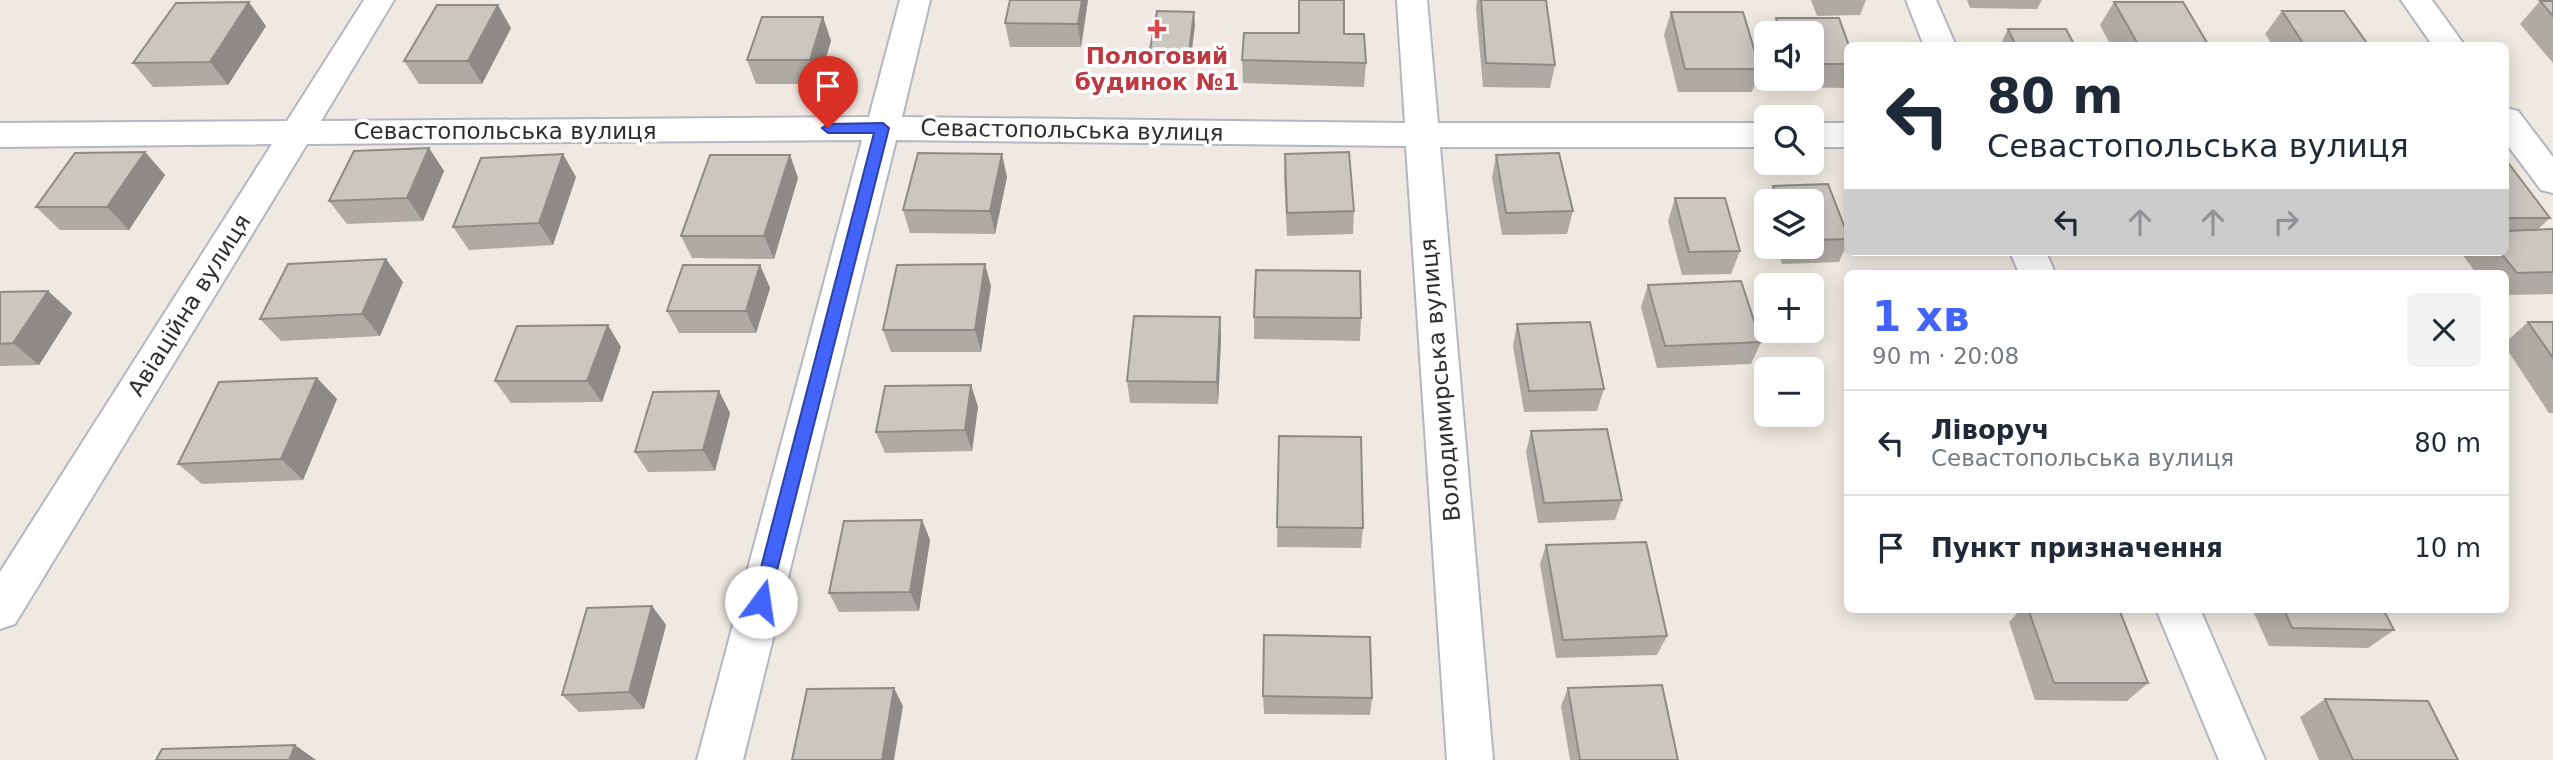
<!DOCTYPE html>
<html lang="uk">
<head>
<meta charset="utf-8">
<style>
  body { margin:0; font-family:"DejaVu Sans",sans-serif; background:#f2f2f3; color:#1f2937; height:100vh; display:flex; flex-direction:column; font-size:26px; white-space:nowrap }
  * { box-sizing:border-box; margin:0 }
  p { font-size:23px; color:#747a83 }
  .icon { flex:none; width:38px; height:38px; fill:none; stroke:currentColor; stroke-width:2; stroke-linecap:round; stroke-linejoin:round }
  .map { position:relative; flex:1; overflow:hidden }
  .panel { position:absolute; left:1844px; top:270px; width:665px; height:343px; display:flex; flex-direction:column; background:#fff; border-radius:10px; box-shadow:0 4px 18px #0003 }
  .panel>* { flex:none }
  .top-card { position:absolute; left:1844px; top:42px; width:665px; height:214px; border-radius:10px; box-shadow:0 4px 18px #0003; background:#fff; color:#1f2937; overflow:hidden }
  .buttons { position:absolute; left:1754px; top:21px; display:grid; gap:14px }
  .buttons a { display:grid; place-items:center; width:70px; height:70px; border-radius:10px; background:#fff; box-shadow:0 4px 18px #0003; font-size:35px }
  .pin { position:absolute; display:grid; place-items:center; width:60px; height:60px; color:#fff; margin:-72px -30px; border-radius:50% 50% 50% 0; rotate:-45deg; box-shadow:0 0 7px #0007 }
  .pin .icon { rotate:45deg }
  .me { position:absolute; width:77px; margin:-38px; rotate:14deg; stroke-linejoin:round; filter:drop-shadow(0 0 5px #0008) }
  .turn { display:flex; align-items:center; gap:24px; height:147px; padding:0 28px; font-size:32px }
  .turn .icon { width:91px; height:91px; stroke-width:2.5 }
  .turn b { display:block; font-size:49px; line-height:60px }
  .lanes { display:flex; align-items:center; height:66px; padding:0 28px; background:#0003; justify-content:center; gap:35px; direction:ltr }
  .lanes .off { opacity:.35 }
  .round { display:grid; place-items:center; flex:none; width:74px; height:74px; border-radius:10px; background:#f2f2f3 }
  .head { display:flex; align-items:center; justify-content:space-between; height:119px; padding:0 28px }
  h1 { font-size:42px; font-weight:800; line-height:52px; color:#4264fb }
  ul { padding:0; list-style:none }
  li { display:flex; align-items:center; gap:21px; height:105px; padding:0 28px; border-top:2px solid #e0e1e3 }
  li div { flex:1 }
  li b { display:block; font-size:26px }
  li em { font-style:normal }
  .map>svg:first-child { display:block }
</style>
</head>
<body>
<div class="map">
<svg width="2553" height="760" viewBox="0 0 2553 760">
  <rect width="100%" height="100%" fill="#efe9e1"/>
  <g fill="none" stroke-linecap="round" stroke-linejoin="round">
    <defs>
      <path id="minor" d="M364,0H394L321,121L869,117L900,0H930L902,117L1405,123L1397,0H1427L1438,123H1766V147H1440L1493,760H1447L1406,146L896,140L743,760H697L862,140L307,144L15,624L0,629V572L272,144L0,147V123L287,121Z
        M1906,0H1936L1956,46H1924Z
        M2401,0H2432L2465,46H2433Z
        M2506,108L2518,111L2553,157V193L2541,190L2506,143Z
        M1811,123H1848V147H1811Z
        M2010,252H2046L2055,273H2019Z
        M2156,609H2200L2265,760H2219Z"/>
    </defs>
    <!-- minor casing -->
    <use href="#minor" stroke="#b4b7c1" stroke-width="4"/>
    <!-- minor -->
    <use href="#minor" fill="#fff" fill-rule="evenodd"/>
  </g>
  <!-- wall -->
  <path fill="#afaba4" d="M1010,0H1088L1081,47H1010L1005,23Z
    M1477,0H1546L1555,65L1550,88L1483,87L1476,9Z
    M1811,0H1866L1860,15L1817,16Z
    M1967,0H2042L2037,9L1970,8Z
    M2540,1H2553V63L2520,24Z
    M2114,2L2209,46H2111L2100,25Z
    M2282,11L2369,46H2273L2265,34Z
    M1671,12L1760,69L1752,92H1678L1664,35Z
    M823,17L831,41L818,84H756L747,60Z
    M1776,18L1848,46V83L1846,88L1782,87L1780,79H1811V33H1771Z
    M1195,25L1190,64L1152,63L1150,50Z
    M266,26L228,85L153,87L133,63Z
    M511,28L482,84H419L404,61Z
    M2008,29L2075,46H2000Z
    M1344,34L1366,63L1364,87L1243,83L1242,60Z
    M429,148L444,171L423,221L347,224L329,201Z
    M145,152L165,175L129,230H60L36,207Z
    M1285,154L1354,211L1353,234L1287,236L1284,177Z
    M790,155L798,178L774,259L692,258L681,236Z
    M1496,155L1573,211L1567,234L1502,235L1492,178Z
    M2506,160L2550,218L2537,230L2553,229V294L2506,295V273H2476L2462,254L2464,252H2506Z
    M576,177L553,245L469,250L453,227Z
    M1007,177L995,234L910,233L903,210Z
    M1828,184L1848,236V242L1839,262L1782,264L1776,247H1811V201H1766L1773,186Z
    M1675,198L1740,251L1731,274L1682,275L1668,221Z
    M760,265L770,288L756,333H679L667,311Z
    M403,282L380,336L281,341L260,319Z
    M1648,285L1761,342L1751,364L1657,368L1641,307Z
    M991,286L981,352H891L883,330Z
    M48,291L72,313L39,365L0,366V292Z
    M1220,317L1221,339L1218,404L1130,403L1127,381Z
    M1254,317L1361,318L1360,341L1254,339Z
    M2528,322H2553V413H2549L2506,348V342Z
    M1517,324L1604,389L1597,411L1524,412L1513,346Z
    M621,347L602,402L511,403L495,381Z
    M317,378L337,399L303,480L202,484L178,464Z
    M971,385L978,407L972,451L885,453L876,432Z
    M719,391L730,413L715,471L648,472L635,452Z
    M1531,431L1622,500L1615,520L1538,523L1526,452Z
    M1279,436L1363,528L1361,548L1277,547Z
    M922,520L930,540L919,611L839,612L829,593Z
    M1546,545L1667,636L1657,655L1556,658L1540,564Z
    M652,606L666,625L644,709L579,712L562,695Z
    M2021,609H2119L2148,683L2127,701L2035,700L2009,622Z
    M2252,609H2383L2394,630L2368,648L2269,646Z
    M1568,688L1678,760H1570L1561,706Z
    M1263,696L1372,698L1370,715L1264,714Z
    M2325,699L2458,760H2319L2300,717Z"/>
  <!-- shaded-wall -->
  <path fill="#8e8b86" d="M1082,0H1088L1081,47L1078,24Z
    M249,2L266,26L228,85L210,62Z
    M498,5L511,28L482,84L468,61Z
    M1194,12L1195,25L1190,64L1189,52Z
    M823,17L831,41L818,84L810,60Z
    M429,148L444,171L423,221L407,198Z
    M145,152L165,175L129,230L107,207Z
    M563,154L576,177L553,245L539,223Z
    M1002,154L1007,177L995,234L990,211Z
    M790,155L798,178L774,259L764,236Z
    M386,259L403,282L380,336L362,314Z
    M985,264L991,286L981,352L975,330Z
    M760,265L770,288L756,333L746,311Z
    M48,291L72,313L39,365L13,343Z
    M1220,317L1221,339L1218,404L1217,382Z
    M608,325L621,347L602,402L587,381Z
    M317,378L337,399L303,480L281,459Z
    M971,385L978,407L972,451L965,430Z
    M719,391L730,413L715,471L703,450Z
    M922,520L930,540L919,611L910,592Z
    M652,606L666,625L644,709L629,692Z
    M894,688L903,706L894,760H882Z
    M295,745L316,760H289Z"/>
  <!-- building -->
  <path fill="#cbc7bf" stroke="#8e8b86" stroke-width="2" d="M1010,0H1082L1078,24L1005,23Z
    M1299,0H1344V34H1364L1366,63L1242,60L1244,33H1299Z
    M1481,0H1546L1555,65L1486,63Z
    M2540,1H2553V16Z
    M249,2L210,62L133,63L176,3Z
    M2114,2H2183L2209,46H2139Z
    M437,5H498L468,61H404Z
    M1157,11L1194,12L1189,52L1150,50Z
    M2282,11H2344L2369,46H2305Z
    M1671,12H1743L1760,69H1685Z
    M762,17H823L810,60H747Z
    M1776,18H1839L1849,46L1848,64H1811V33H1781Z
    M2008,29H2066L2075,46H2016Z
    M429,148L407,198L329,201L354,151Z
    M145,152L107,207H36L75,153Z
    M1349,152L1354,211L1287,213L1285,154Z
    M918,153L1002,154L990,211L903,210Z
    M1559,153L1573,211L1506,213L1496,155Z
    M563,154L539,223L453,227L481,158Z
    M710,155H790L764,236H681Z
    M2506,160L2550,218H2506Z
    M1828,184L1848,236V239L1811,240V201H1778L1773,186Z
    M1675,198H1725L1740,251L1689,252Z
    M2553,229V272L2517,273L2500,252H2506V231Z
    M386,259L362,314L260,319L288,264Z
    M985,264L975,330H883L897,265Z
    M683,265H760L746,311H667Z
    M1256,270L1360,271L1361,318L1254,317Z
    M1741,281L1761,342L1665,346L1648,285Z
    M48,291L13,343L0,344V292Z
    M1134,316L1220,317L1217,382L1127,381Z
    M1590,322L1604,389L1529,391L1517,324Z
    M2528,322H2553V358Z
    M608,325L587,381H495L517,326Z
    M317,378L281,459L178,464L219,382Z
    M971,385L965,430L876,432L885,386Z
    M719,391L703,450L635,452L653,392Z
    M1607,429L1622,500L1544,503L1531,431Z
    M1279,436L1361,437L1363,528L1277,527Z
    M922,520L910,592L829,593L844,521Z
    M1646,542L1667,636L1563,640L1546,545Z
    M652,606L629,692L562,695L587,608Z
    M2028,609H2119L2148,683H2054Z
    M2284,609H2383L2394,630L2292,628Z
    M1264,635L1370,637L1372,698L1263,696Z
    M1662,685L1678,760H1580L1568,688Z
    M894,688L882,760H792L807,689Z
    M2325,699L2428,701L2458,760H2353Z
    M295,745L289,760H156L162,749Z"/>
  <!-- route -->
  <path fill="#4264fb" stroke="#2b41a3" stroke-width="2" d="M883,123L889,128L769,602L767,608L761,610L754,608L752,602L874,133H828L822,128L828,124Z"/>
  <!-- markers -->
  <path fill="#e0444e" stroke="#fff" stroke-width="2.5" d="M1153.5 18.5h7v7h7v7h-7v7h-7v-7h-7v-7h7z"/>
  <g text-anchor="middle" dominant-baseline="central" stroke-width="7" stroke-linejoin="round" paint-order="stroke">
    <!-- health labels -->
    <g font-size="23" font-weight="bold" fill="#be3a42" stroke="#fff">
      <text x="1157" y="56">Пологовий<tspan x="1157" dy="26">будинок №1</tspan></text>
    </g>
    <!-- street labels -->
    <g font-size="23" fill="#2e2e2e" stroke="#fff">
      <text transform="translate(1072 130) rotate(1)">Севастопольська вулиця</text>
      <text x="505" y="131">Севастопольська вулиця</text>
      <text transform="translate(189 305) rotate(-58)">Авіаційна вулиця</text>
      <text transform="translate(1440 380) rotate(-95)">Володимирська вулиця</text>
    </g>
  </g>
</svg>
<div class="buttons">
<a><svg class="icon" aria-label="sound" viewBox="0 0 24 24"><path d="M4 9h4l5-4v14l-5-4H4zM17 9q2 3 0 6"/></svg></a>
<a><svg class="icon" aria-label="search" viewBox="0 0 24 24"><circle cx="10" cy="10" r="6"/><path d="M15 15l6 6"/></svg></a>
<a><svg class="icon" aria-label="layers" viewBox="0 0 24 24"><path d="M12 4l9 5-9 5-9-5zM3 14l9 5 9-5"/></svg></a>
<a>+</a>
<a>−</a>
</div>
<div class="pin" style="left:828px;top:128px;background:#d93025"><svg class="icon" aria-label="arrive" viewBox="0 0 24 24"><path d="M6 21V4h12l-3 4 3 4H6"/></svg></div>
<svg class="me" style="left:761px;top:602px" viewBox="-20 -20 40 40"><circle r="19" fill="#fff"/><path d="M0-13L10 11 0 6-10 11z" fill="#4264fb"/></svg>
<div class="top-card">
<div class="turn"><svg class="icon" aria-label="left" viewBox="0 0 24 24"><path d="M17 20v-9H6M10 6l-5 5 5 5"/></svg><div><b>80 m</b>Севастопольська вулиця</div></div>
<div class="lanes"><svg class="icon" aria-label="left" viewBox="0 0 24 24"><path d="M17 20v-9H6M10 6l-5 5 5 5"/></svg><svg class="icon off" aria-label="ahead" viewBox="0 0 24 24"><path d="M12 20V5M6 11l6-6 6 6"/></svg><svg class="icon off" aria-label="ahead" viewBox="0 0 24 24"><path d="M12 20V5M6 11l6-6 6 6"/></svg><svg class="icon off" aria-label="right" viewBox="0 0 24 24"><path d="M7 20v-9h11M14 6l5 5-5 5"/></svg></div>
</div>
<section class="panel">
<div class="head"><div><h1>1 хв</h1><p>90 m · 20:08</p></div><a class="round"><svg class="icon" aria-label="close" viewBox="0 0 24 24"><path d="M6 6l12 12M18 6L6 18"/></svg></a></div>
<ul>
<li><svg class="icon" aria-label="left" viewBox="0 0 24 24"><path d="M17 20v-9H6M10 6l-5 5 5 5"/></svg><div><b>Ліворуч</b><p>Севастопольська вулиця</p></div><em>80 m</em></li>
<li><svg class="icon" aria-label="arrive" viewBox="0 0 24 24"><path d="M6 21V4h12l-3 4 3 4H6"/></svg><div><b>Пункт призначення</b></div><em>10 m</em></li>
</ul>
</section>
</div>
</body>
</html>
